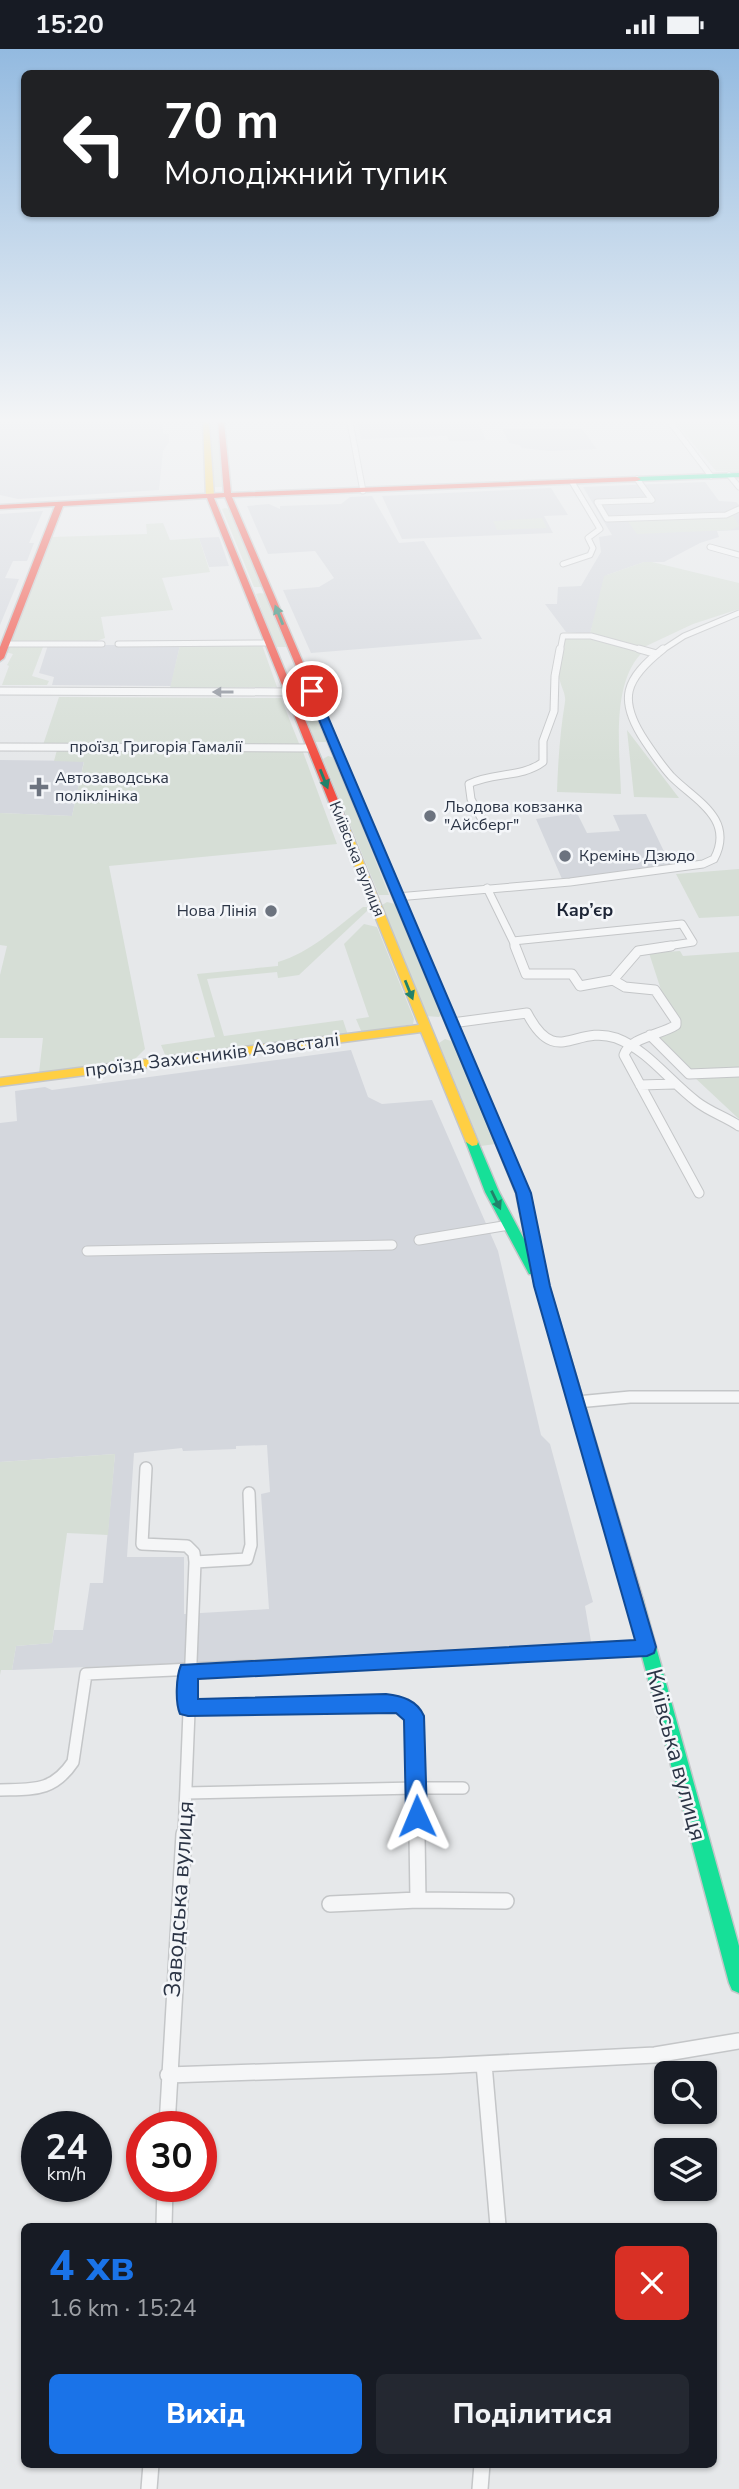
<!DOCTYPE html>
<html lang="uk">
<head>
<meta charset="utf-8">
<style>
  body { margin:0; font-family:"Nunito Sans",sans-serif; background:#242831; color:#f1f3f6; height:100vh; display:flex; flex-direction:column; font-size:26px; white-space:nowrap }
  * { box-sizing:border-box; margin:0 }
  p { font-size:23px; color:#9ea1a6 }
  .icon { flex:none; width:38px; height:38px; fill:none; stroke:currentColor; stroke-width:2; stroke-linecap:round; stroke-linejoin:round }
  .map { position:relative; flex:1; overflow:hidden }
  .panel { position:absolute; left:21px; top:2174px; width:696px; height:245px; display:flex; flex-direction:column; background:#171b24; border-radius:10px; box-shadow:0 2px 5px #0004 }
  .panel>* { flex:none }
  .guide { position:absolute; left:21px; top:21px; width:698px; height:147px; border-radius:10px; box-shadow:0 2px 5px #0004; background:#202124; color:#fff; overflow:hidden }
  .fabs { position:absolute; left:654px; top:2012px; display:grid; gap:14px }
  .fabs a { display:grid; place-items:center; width:63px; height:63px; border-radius:10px; background:#171b24; box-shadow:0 2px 5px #0004; font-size:35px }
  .speed { position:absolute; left:21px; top:2062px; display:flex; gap:14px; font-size:35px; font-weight:700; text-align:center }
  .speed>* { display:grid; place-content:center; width:91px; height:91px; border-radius:50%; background:#171b24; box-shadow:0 2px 5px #0004; line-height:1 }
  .speed small { font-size:18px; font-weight:400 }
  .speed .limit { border:10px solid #d22; background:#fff; color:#111 }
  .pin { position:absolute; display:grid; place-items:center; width:60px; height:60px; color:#fff; margin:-30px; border:4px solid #fff; border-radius:50%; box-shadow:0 2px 7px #0007 }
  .me { position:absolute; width:77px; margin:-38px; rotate:359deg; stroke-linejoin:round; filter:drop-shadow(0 0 5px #0008) }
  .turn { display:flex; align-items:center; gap:24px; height:147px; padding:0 28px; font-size:32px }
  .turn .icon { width:91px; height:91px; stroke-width:2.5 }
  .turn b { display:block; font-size:49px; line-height:60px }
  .round { display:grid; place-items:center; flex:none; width:74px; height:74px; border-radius:10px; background:#242831 }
  .summary { display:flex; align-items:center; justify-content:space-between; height:119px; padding:0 28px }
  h1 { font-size:42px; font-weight:800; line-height:52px; color:#1a73e8 }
  .cta { display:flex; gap:14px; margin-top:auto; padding:14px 28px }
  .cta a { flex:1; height:80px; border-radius:10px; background:#1a73e8; color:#fff; font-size:28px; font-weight:800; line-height:80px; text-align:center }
  .cta a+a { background:#242831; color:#f1f3f6 }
  .status { display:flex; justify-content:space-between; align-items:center; height:49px; padding:0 35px; background:#171b24; direction:ltr }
  .status svg { height:19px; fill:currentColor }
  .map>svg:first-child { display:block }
</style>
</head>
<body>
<div class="status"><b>15:20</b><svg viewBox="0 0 49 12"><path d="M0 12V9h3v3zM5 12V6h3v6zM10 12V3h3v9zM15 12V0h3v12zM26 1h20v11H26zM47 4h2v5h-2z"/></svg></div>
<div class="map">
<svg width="739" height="2440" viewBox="0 0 739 2440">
  <rect width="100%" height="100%" fill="#e6e8ea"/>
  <!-- built -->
  <path fill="#d4d7dd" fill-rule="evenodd" d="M0,373H163V385H169V393L163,402L159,441L18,450L0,446Z
    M358,373H478L486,391L449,392L447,387L361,390Z
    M502,379H581L597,400L549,402L522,399L520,396L509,394Z
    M705,433L719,452L736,453L739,456V481L717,482L719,488L700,494L664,513H644L607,526L590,585L566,583L545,555H557L558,538L581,537L601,503L599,488L612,486L583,438Z
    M551,439L568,466L544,467L553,484L402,490L382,447Z
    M372,447L399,494L424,492L482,590L311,604L283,541L319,538L334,529L315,502L268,505L247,457L269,455L280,460V457L341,455L350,448Z
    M43,462L29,494H34L27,512H13L5,529L19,530L0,576V465Z
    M219,488L229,517L209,518L199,489Z
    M48,596H180L171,637L52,636L54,628L39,624Z
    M0,711L84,712L72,767L0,764Z
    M577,764L587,784L620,782L613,766L646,765L671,817L562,830L536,770Z
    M351,1001L368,1048L382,1055L432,1051L498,1202L541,1386L550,1395L593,1553L585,1557L592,1598L12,1621L16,1597L52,1594L54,1581H83L90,1534H103L115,1405L0,1413V1074L17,1072L15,1042L45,1038L52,1041ZM267,1396L270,1443L261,1445L269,1560L184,1565V1508H127L134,1404L182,1399L183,1402L236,1400V1397Z"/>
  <!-- green -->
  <path fill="#d6ded6" d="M210,373H218L222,438H213Z
    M675,373H739V423L716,422Z
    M225,459L230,460L264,538H254L222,460Z
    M733,466L739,477L730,481L637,485L627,471Z
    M542,469L547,479L497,481L493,472Z
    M163,474L170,491L199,489L210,523L162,529L173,561L101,568L105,589L94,593H10L52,488L147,485L146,475Z
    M644,513H652L739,534V560L693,575L642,599L590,585L604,527Z
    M260,544L266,545L286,598H275L256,545Z
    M582,587L644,602C610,632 620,704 621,745L557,743C558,713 560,683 565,653C566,645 562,640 560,632C556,620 563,601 565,588Z
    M180,596H262L277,638L170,639Z
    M8,598H43L32,627L49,632L47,636H2L9,617L7,616L13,605L6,603Z
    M59,648L281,649L300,697L43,696Z
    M304,649L310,650L327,693H315L300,651Z
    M627,681L679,749L634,748Z
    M57,701L303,703L337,795L109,817L145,1000L132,1013L39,1024L43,989H0V926L7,897L0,896V764L72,767L84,713L54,712Z
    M328,707L335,709L389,846H379L323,710Z
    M739,820V867L699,869L676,825Z
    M387,853L395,855L442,965L439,968L426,967L382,856Z
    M363,858H367V862L299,926L278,929L277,923L207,930L224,987L343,971L348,986L166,1008L161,996L215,988L197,925L278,917V913C311,903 336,879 363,858Z
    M364,875L377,878L414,970L413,975L362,984L356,970L369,968L344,895Z
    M680,902L683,907L739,903V1021L692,1023L654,989L679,979L664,950L649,904Z
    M445,990L454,993L495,1095L481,1097L439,994Z
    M739,1025V1070L693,1027Z
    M115,1405L108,1486L67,1484L52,1594L16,1597L12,1621H1L0,1626V1413Z"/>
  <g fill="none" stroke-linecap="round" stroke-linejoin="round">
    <defs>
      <path id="street-far4" d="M350,373L363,442
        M670,373L711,427
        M729,426L739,438
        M637,430L652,451
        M652,451L597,453L607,470L726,466L739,460
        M710,498L739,506
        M563,515L590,506L593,499L588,489L600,480L572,433
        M6,595H102
        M118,595L270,594
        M560,602L563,587H591L646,602
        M661,602L684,587L739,564"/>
      <path id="street-far3" d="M639,600L657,605
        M0,642L291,643
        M0,698L312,699
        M482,771L471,750L469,735C492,723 522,729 543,713V692L554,662L555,627L560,600
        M487,839L513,892
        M397,848L570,833L703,815L714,810C736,769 693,750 671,727C661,716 653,704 645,692C617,650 625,630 663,600
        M513,892L515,898
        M513,892L682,875L693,893L661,898"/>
      <path id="street-far2" d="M515,897L526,925H572L580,937L613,931L638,902L671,897
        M613,931L625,938L655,941L676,972V976C661,986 630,988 624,1006L699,1144
        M452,974L527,964C556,1020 575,975 616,989C648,1001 670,1033 697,1053C710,1063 726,1068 739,1077
        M650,986L689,1025L739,1023
        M640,1036L674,1035
        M419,1191L509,1176
        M87,1202L392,1196"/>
      <path id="street-far1" d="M577,1353L630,1348H739
        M146,1419L142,1495L187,1497L194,1504L195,1513
        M188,1659L401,1656L414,1667L416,1739H463
        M0,1741C33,1740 53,1743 73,1713L86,1625L647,1599
        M186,1744L416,1739L417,1787
        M184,1787L195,1513L247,1510L251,1496L249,1444"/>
      <path id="street" d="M418,1851L506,1852
        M330,1855L418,1851L417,1785
        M484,2015L498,2177
        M168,2026L439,2017L655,2006L739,1992
        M167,2077L184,1785
        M164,2177L165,2137
        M149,2440L151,2415
        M480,2440L482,2415"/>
      <path id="fast" d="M739,424V428L637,432L633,430L637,428Z
        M472,1089L478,1093L499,1143L541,1222L539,1225H529L485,1143L466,1093Z
        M635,1544L641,1546L643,1551L739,1897V1944L732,1941L729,1934L627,1551L629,1546Z"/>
      <path id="slow" d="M203,373H209L214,447L210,449L206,447Z
        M366,769L371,772L501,1078L500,1081H490L489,1078L361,772Z
        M342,770L347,773L478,1093L477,1096L472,1097L466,1093L421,983L0,1037V1029L419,976L337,773Z"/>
      <path id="jam" d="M218,373H224L231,444L637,428L641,430L637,432L232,448L371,772L370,774L361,772L225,448L214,449L347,773L346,775L337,773L207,449L63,457L4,609L0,612V598L55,457L0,460V456L224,444Z
        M495,1074L501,1078L530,1144L549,1237L643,1551L641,1556L635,1558L629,1556L627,1551L535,1237L516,1144L489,1078Z"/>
    </defs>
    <!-- street-far4 casing -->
    <use href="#street-far4" stroke="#c4c6c8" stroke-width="7"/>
    <!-- street-far3 casing -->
    <use href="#street-far3" stroke="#c4c6c8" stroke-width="9"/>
    <!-- street-far2 casing -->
    <use href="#street-far2" stroke="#c4c6c8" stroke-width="11"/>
    <!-- street-far1 casing -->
    <use href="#street-far1" stroke="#c4c6c8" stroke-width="14"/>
    <!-- street casing -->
    <use href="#street" stroke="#c4c6c8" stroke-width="18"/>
    <!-- fast casing -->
    <use href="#fast" stroke="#c4c6c8" stroke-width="3"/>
    <!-- slow casing -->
    <use href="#slow" stroke="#c4c6c8" stroke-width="3"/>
    <!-- jam casing -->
    <use href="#jam" stroke="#c4c6c8" stroke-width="3"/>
    <!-- street-far4 -->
    <use href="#street-far4" stroke="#f5f6f7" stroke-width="5"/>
    <!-- street-far3 -->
    <use href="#street-far3" stroke="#f5f6f7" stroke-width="7"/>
    <!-- street-far2 -->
    <use href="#street-far2" stroke="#f5f6f7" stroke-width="9"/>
    <!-- street-far1 -->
    <use href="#street-far1" stroke="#f5f6f7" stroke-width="11"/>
    <!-- street -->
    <use href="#street" stroke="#f5f6f7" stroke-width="15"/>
    <!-- fast -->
    <use href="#fast" fill="#16e098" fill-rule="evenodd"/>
    <!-- slow -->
    <use href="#slow" fill="#ffcf43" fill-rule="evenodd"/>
    <!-- jam -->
    <use href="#jam" fill="#f24e42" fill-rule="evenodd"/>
  </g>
  <!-- one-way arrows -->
  <defs><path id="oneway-solid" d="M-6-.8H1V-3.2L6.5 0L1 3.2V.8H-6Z" transform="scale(1.75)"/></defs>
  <g fill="#22816a">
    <use href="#oneway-solid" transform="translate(279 566) rotate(-112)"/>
    <use href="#oneway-solid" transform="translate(324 730) rotate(68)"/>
    <use href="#oneway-solid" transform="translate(409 941) rotate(68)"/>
    <use href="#oneway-solid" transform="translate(496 1151) rotate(64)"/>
  </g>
  <use fill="#90959e" href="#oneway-solid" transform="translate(223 643) rotate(-180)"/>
  <!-- sky -->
  <linearGradient id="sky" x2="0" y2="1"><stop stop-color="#93bae0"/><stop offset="0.52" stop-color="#f4f5f6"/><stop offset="1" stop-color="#f4f5f6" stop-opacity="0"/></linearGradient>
  <rect width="739" height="715" fill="url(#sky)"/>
  <!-- route -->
  <path fill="#1a73e8" stroke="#114b97" stroke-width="2" d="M308,640L317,642L531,1144L550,1237L656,1598L654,1604L647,1607L198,1630V1650L386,1645C402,1647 417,1651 424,1667L427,1767L424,1774L417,1777L409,1774L406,1767L404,1671L396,1664L188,1667L180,1665C175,1653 176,1628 181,1616L635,1591L534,1237L516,1144L307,642Z"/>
  <!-- markers -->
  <g fill="#6c737f" stroke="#f4f6f9" stroke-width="2.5">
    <path d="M35.5 727.5h7v7h7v7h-7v7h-7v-7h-7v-7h7z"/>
    <circle cx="430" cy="767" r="7"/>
    <circle cx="565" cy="807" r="7"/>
    <circle cx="271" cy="862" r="7"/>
  </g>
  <g text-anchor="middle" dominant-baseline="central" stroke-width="5" stroke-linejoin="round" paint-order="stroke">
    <!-- far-street labels -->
    <g font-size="16" fill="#2b3445" stroke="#f4f6f9">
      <text x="156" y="698">проїзд Григорія Гамалії</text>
      <text transform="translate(357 810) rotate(68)">Київська вулиця</text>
    </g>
    <!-- far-poi labels -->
    <g font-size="16" fill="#2b3445" stroke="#f4f6f9" text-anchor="start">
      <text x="55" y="729">Автозаводська<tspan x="55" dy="18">поліклініка</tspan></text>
      <text x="444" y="758">Льодова ковзанка<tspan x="444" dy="18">"Айсберг"</tspan></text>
      <text x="579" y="807">Кремінь Дзюдо</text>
      <text x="257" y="862" text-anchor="end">Нова Лінія</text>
    </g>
    <!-- far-neighbourhood labels -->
    <g font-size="18" font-weight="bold" fill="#1d2536" stroke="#f4f6f9">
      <text x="585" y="861">Кар’єр</text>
    </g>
    <!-- street labels -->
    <g font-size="19" fill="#2b3445" stroke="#f4f6f9">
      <text transform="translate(212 1006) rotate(-7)">проїзд Захисників Азовсталі</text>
    </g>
    <!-- near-street labels -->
    <g font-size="23" fill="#2b3445" stroke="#f4f6f9">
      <text transform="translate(676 1706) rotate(75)">Київська вулиця</text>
      <text transform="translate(179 1850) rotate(-86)">Заводська вулиця</text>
    </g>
  </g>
</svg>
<div class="fabs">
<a><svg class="icon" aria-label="search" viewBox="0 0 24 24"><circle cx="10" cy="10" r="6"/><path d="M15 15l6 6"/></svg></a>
<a><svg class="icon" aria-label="layers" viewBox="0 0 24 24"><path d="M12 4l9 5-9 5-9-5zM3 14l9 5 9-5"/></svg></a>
</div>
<div class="speed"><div>24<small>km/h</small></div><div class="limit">30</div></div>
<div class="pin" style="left:312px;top:642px;background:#d93025"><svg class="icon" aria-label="arrive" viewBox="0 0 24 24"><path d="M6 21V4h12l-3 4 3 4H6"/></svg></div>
<svg class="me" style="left:417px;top:1767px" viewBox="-20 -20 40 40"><path d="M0-17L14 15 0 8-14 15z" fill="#1a73e8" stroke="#fff" stroke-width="4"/></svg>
<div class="guide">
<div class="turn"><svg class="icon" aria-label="left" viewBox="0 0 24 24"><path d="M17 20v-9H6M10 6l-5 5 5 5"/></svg><div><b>70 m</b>Молодіжний тупик</div></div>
</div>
<section class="panel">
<div class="summary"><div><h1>4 хв</h1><p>1.6 km · 15:24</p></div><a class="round" style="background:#d93025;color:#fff"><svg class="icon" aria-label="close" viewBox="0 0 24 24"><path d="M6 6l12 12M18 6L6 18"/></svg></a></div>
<div class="cta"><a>Вихід</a><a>Поділитися</a></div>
</section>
</div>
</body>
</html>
